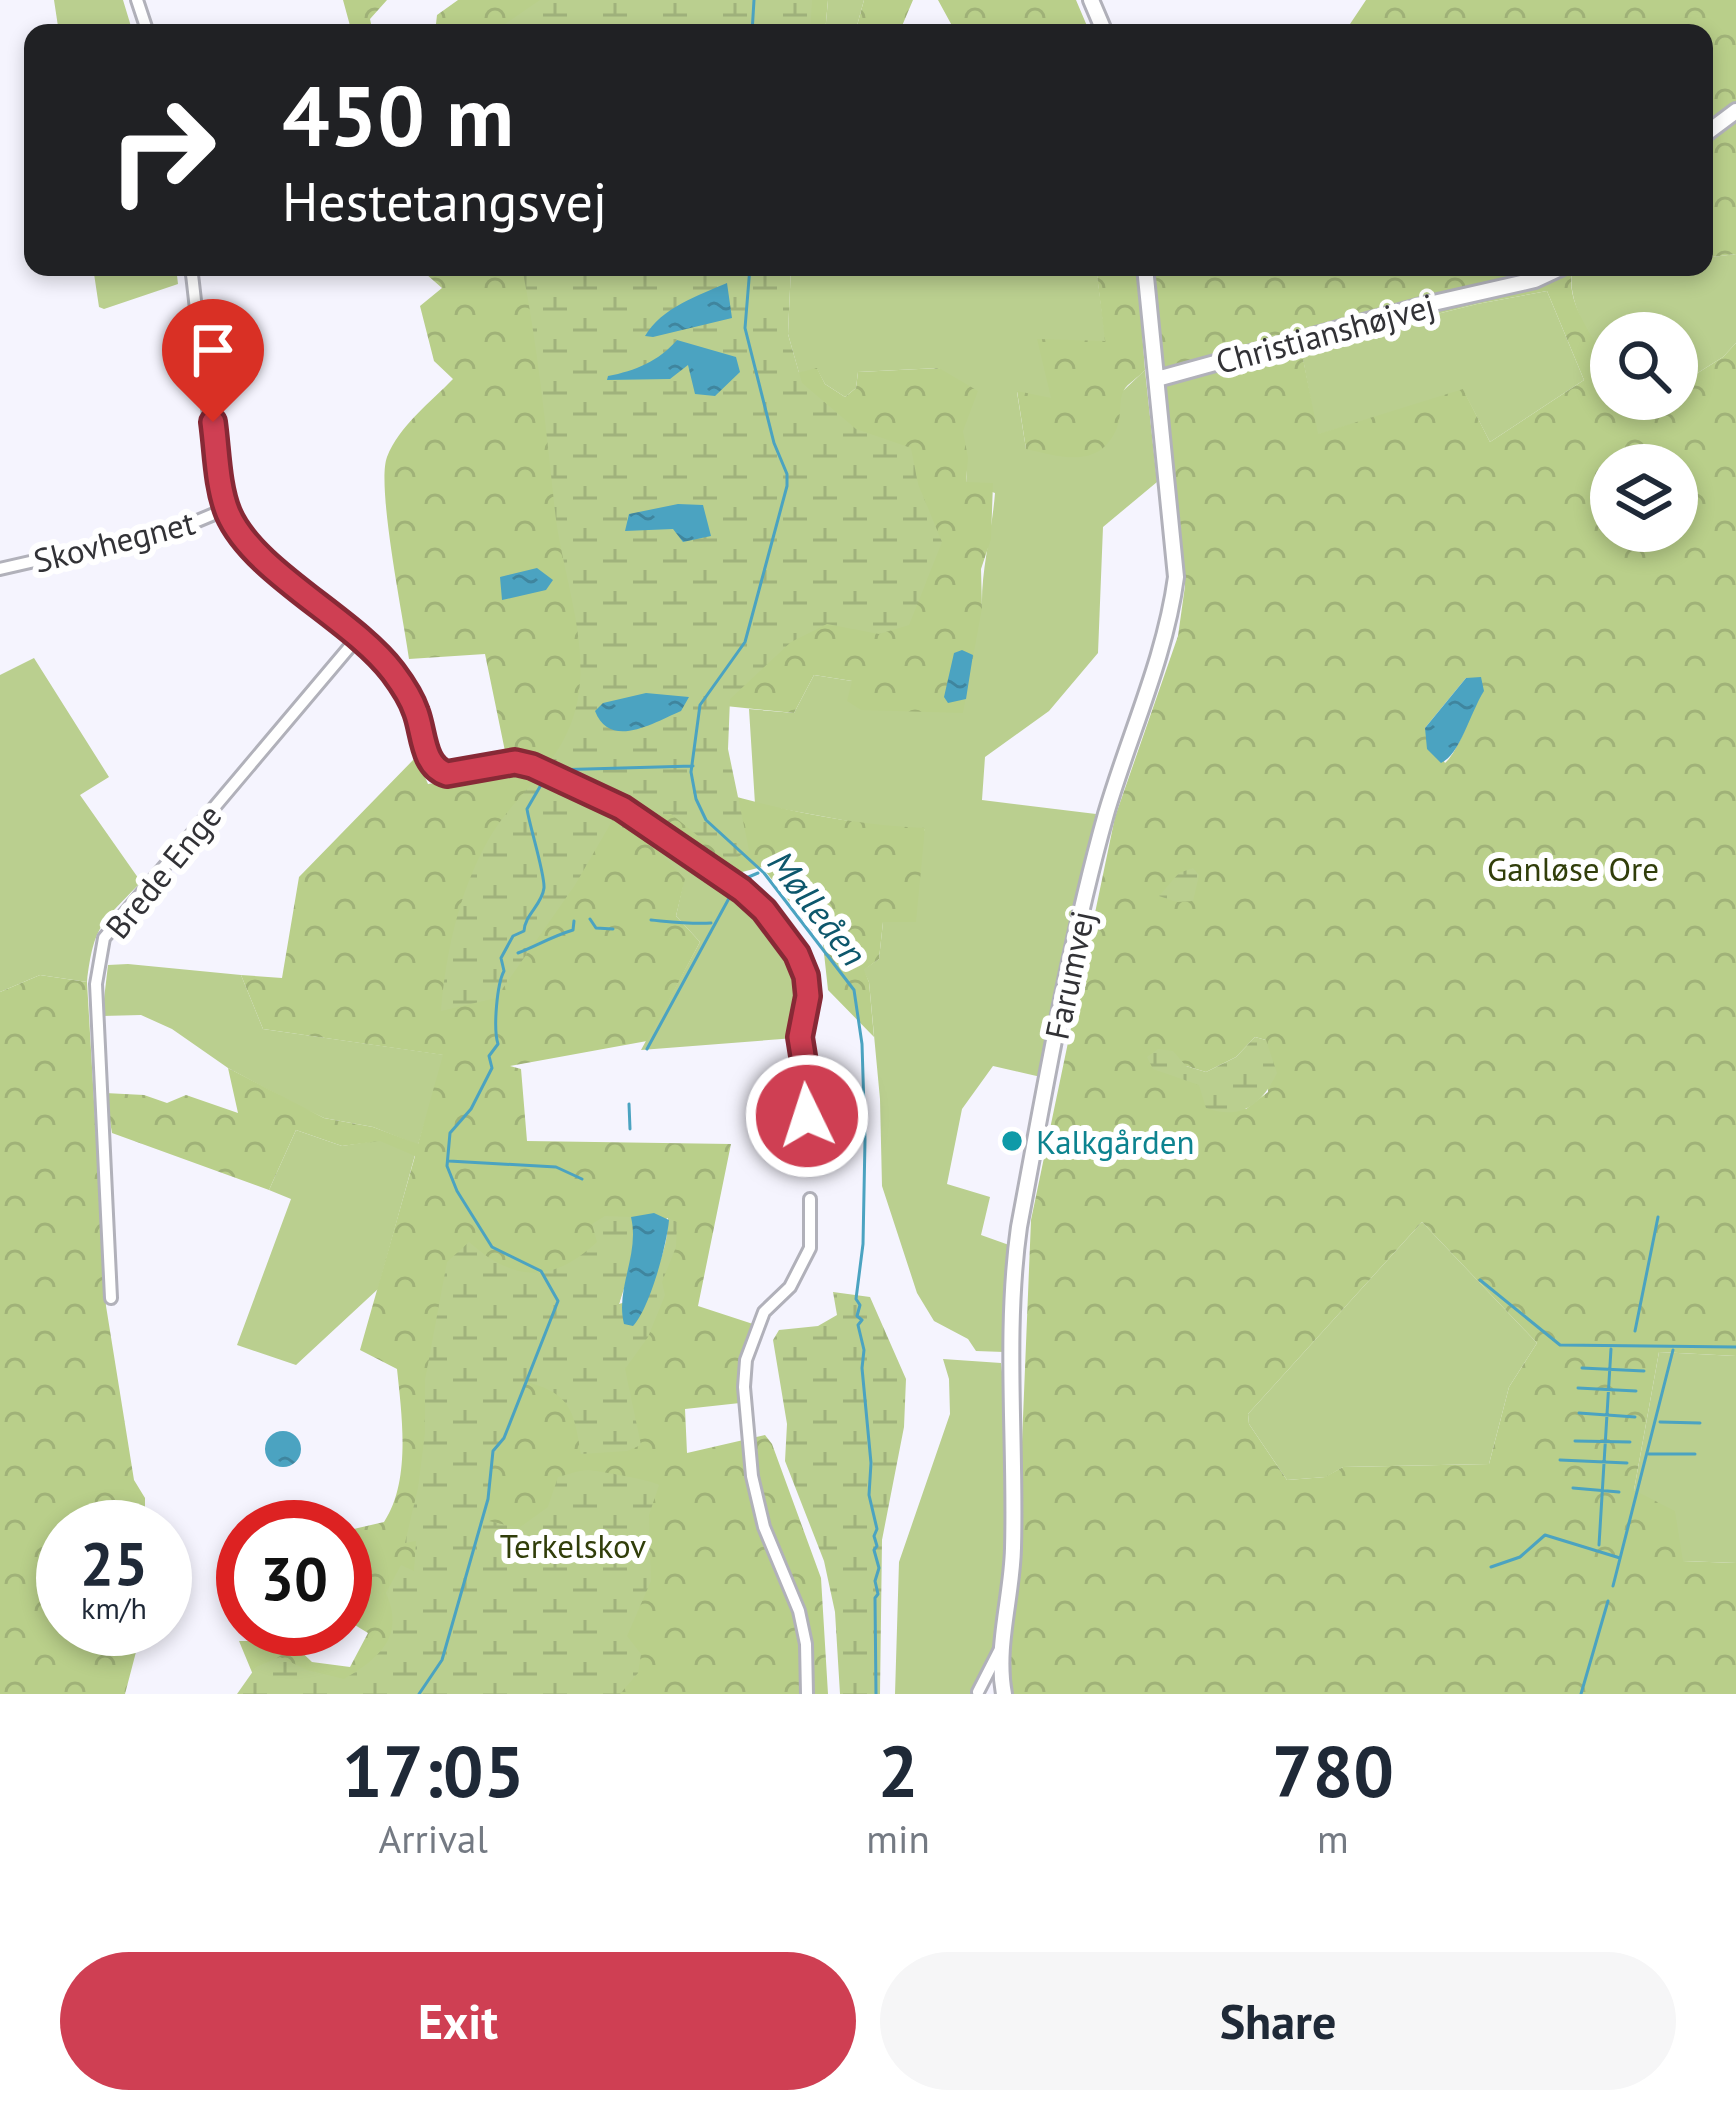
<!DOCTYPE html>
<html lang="en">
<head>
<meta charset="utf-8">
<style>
  body { margin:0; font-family:"PT Sans",sans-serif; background:#f6f6f7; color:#1f2937; height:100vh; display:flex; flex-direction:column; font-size:45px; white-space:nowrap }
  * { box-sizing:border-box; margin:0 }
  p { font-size:39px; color:#747a83 }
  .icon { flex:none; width:66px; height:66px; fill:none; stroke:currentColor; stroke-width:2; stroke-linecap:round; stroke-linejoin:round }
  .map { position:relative; height:1694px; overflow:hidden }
  .sheet { display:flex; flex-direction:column; background:#fff; flex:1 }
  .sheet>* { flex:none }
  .guide { position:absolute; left:24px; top:24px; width:1689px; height:252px; border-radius:24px; box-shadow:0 6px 18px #0003; background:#202124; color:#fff; overflow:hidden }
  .controls { position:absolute; left:1590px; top:312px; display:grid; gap:24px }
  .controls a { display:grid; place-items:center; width:108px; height:108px; border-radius:50%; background:#fff; box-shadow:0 6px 18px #0003; font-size:60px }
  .speed { position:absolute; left:36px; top:1500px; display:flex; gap:24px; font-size:60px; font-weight:700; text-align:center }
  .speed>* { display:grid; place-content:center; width:156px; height:156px; border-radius:50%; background:#fff; box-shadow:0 6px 18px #0003; line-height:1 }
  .speed small { font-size:30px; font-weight:400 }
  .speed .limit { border:18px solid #d22; background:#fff; color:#111 }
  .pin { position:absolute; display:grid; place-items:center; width:102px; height:102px; color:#fff; margin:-123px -51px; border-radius:50% 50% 50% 0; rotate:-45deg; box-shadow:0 0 12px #0007 }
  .pin .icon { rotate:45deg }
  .me { position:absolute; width:132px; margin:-66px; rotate:356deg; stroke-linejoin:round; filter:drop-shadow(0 0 9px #0008) }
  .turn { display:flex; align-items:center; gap:42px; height:252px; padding:0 60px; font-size:54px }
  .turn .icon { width:156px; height:156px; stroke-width:2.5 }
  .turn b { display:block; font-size:84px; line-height:102px }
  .eta { display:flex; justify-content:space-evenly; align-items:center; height:204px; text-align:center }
  .eta b { font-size:72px; font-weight:700; line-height:84px }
  .button { display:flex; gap:24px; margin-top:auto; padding:24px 60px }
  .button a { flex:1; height:138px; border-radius:72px; background:#cf3f53; color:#fff; font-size:48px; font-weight:700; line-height:138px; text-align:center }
  .button a+a { background:#f6f6f7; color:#1f2937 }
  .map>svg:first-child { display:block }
</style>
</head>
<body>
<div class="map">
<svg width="1736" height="1694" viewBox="0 0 1736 1694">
  <defs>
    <pattern id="forest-crowns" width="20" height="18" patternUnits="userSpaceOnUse" patternTransform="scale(3)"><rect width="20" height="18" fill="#b9cf8a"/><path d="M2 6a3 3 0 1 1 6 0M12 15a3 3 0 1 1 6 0" fill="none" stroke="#a0b278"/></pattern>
    <pattern id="wetland-marsh" width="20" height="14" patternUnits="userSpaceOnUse" patternTransform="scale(3)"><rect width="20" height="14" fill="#bacf8f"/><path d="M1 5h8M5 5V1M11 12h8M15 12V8" fill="none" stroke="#a0b27c"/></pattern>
    <pattern id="water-ripples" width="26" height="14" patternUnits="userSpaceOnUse" patternTransform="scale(3)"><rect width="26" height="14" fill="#4ba3c1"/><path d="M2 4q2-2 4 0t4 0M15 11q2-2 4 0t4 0" fill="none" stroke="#3f859e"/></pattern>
  </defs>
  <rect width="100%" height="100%" fill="#f5f4fe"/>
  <!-- green -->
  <path fill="#bacf8f" d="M54,0H123L133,33H59Z
    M828,0H864L855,33H825Z
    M1736,254V343L1723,357L1677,386V333H1611V373C1595,346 1562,297 1574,267H1704V258Z
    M93,267H176L178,284L104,309L99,307Z
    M791,267H1096L1106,342L1051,399L1017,392L1026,449L1124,390L1145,370L1157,482L1103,527L1098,653L1049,711L985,757L982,800L1096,814L1071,920L1041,1077L993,1066L962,1109L947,1184L990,1197L981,1235L1009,1245L1004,1352L976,1351L968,1339L934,1321L917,1293L882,1186L880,1099L869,982L863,970L879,959L883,922L925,829L875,826L755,804L749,709L794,713L814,675L852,681L982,608C981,568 992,533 995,493L966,483C970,441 953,406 939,368L858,372L856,388L845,397L825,384L817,369L799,373L788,334Z
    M1547,291L1584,380L1490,442L1463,390L1317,435L1301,348L1477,304Z
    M34,658L109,777L80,795L141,882C102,923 94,924 87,982L40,975L0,992V675Z
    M660,838C705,872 805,928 805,991C805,1006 798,1023 795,1038L641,1050L700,942L676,916L684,880L654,847Z
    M128,964L241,975L263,1029L445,1055L418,1145L373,1127L324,1118L301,1107L228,1068L172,1029L141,1015L102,1016L108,965Z
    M296,1130L342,1146L380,1140L415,1155L378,1289L296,1365L237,1345L291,1199L269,1190Z
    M1422,1222L1537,1343L1509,1387L1489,1464L1343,1467L1326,1477L1287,1480L1249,1424L1248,1414Z
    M1659,1352L1736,1356V1563L1682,1561L1634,1490Z
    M943,1359L1001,1363C1011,1453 1021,1554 997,1643C992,1661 981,1678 973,1694H895L899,1562L950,1414L949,1379Z"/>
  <!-- forest -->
  <path fill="url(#forest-crowns)" fill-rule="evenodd" d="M343,0H387L370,19L373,33H352Z
    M458,0H828L825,33H435L437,15Z
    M864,0H913L899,33H855Z
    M938,0H1076L1090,33H956Z
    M1366,0H1736V254L1704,258V33H1344Z
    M418,267H739L755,383L817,368L825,384L845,397L856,388L858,372L939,368L978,391L963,431L968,458L966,482L993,483L991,539L981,569L982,608L963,713L861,710L847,701L852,681L814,675L794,713L687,702L677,779C761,806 837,824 925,828L916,922H883L879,959L864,970L869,982L874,1037L828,990L823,944L762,867L730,875L662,834L655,847L685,879L676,916L700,942L647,1041L510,1066L521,1069L527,1141L731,1144L698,1306L753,1324L742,1363L740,1403L685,1409L687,1453L765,1435L772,1444L821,1578L828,1694H261L239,1641H290L312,1662L350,1667L368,1633L345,1619V1531L384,1522C411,1481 402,1417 397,1369L360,1350L415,1156L380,1141L342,1146L296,1130L269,1190L112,1133L105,1093L144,1095L167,1103L186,1095L238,1113L228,1068L324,1118L373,1127L418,1144L443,1055L263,1029L241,975L282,978L299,877L416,757L428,784L505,772L506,756L485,654L409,659C404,621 376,486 387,457C399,426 431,402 453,379L434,361L420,306L442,288ZM668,1218L666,1252L646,1296L619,1304L630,1270L635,1234Z
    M1096,267H1137L1145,370C1139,377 1127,384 1124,390C1118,400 1122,417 1117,428C1099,470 1061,457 1026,449L1017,391L1051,398L1037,339L1105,341Z
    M1151,267H1574C1561,300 1597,339 1609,369C1612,378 1611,389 1611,399H1633L1639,403L1677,399V386L1723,357L1736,343V1356L1659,1352L1634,1490L1675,1511L1683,1561L1736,1563V1694H1003L1006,1647L1016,1591L1031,1220L1115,817L1178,636L1185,586ZM1547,291L1584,380L1490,442L1463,389L1318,434L1301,348L1477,304ZM1611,465H1677V531H1611ZM1466,678C1468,687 1472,700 1471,709C1470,721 1455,755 1445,763L1425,728ZM1255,1037L1266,1040L1268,1092L1246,1109L1200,1085L1186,1066L1206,1072L1236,1057ZM1422,1222L1537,1343L1509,1387L1489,1464L1343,1467L1325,1477L1287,1480L1249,1424L1248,1414Z
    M40,975L87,982L106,1306L134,1480L145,1498V1527H63V1629H142L125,1694H0V992Z"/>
  <!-- wetland -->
  <path fill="url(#wetland-marsh)" d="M540,0H812L810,33H492Z
    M522,267H791L788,334L802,383L856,429L911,448L918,484L942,542L909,625L879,634L827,624L791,642L730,699L728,749L749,850L730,862L671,814L615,816L575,885L496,998L441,1011C446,950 461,882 495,829C522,789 556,767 573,718C595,652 562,577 555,511C546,428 538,348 522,267Z
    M1193,868L1199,875L1193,901L1177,902L1159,896L1179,873Z
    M1255,1037L1266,1040L1277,1073C1261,1106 1240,1120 1206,1108L1199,1085L1153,1069L1147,1057L1158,1049L1173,1051L1186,1066L1206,1072L1236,1057Z
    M605,1216L631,1217L634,1246L619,1304L642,1317C648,1282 669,1254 668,1218L677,1222L676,1247L662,1282L665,1295L648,1337L625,1369L641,1445L627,1451L581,1454C574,1411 571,1394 527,1382C505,1428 483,1469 489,1521L519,1528L548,1507L558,1477C567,1475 579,1470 588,1470C599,1471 651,1480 659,1485L649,1515L651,1581L627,1636L641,1654L638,1673L620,1694H237L256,1667L280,1657L307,1670L344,1679C380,1658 405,1636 386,1593L401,1565L414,1571L416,1541L405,1543L418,1488L425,1433V1380L447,1262L469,1242C515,1283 553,1283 597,1242L592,1224Z
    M833,1292L870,1297L906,1379L904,1427L882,1540L880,1694H840L835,1612L824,1561L785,1461L787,1424L773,1340L779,1330L818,1326L837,1315Z"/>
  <!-- water -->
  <path fill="url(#water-ripples)" d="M727,283L732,318L653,337L645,336C661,308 699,295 727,283Z
    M677,340L736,357L740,372L715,396L695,394L688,365L670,379L607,380L608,376C635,371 659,361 677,340Z
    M678,504L703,505L711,536L683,542L673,529L625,531L629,514Z
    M537,568L553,580L546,590L502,600L500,577Z
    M962,650L973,655L966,699L948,703L944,697L954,653Z
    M1481,677L1484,691C1470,713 1460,755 1441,763L1427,749L1425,728L1466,678Z
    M646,693L689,697L681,711C653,723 610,750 595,711L603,703Z
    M654,1213L669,1220C667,1245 649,1310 633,1326L624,1324C615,1288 640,1255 631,1217Z
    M265 1449a18 18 0 1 1 36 0a18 18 0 1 1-36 0Z"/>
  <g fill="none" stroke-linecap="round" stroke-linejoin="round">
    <!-- stream -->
    <path stroke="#4ba3c1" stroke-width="3" d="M752,33L754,0
      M750,267L745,328L774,443L787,474V486L745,642L700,705L691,772L696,799L706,820L764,873L854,990L862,1044L865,1140L863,1244L856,1299L860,1305L857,1316L862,1320L858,1325L864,1350L862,1368L871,1463L869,1495L877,1529L874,1536L877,1546L874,1550L879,1568L875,1581L878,1594L875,1598L876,1694
      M552,770L693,766
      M739,881L758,873
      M590,919L596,928L613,929
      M651,920C673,922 688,924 711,923
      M518,953C536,946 553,936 573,930L574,921
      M647,1049L734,889
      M629,1104L630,1129
      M449,1161L556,1167L582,1179
      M1480,1280L1560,1345L1736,1347
      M1635,1331L1658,1217
      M1582,1368L1644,1371
      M1578,1388L1636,1391
      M1579,1413L1635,1417
      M1660,1422L1700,1423
      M1575,1441L1630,1442
      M1649,1454H1695
      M1560,1460L1627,1463
      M1573,1488L1619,1492
      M1599,1545L1611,1349
      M1491,1567L1520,1557L1545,1535L1620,1558
      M1613,1586L1673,1350
      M419,1694L442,1660L488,1499L493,1451L504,1438L558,1301L541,1271L492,1247L457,1191L447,1166L450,1133L471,1109L492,1068L489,1056L498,1044C493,1028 497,984 504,971L501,958L513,936L524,931C525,914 542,905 544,888C545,874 530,828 527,809L545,778
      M1581,1694L1608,1601"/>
    <defs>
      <path id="minor" d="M137,0L148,33
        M191,267C199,324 211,498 243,536C288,590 356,623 398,680C416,704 422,766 447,774L515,762L532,766L622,808L742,890L763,910L797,954L806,976L809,996L800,1037L807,1081V1116
        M0,569L183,527L226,509
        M111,1298L96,984L104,938L358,637
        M978,1692L999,1651
        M807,1694L806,1644L799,1611L764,1527L752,1476L744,1387L746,1360L764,1312L790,1287L810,1248V1199"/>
      <path id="tertiary" d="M1091,0L1105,33
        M1704,135L1736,111
        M1157,379L1429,304L1535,280L1563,267
        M1004,1694C995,1646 1012,1597 1013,1548C1016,1442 1004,1333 1019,1227C1045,1089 1068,950 1106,814C1129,735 1165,659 1176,577L1145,267"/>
    </defs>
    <!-- minor casing -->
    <use href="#minor" stroke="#b1b1ba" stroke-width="16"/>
    <!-- tertiary casing -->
    <use href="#tertiary" stroke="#b1b1ba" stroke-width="20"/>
    <!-- minor -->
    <use href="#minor" stroke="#fff" stroke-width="10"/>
    <!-- tertiary -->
    <use href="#tertiary" stroke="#fff" stroke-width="14"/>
  </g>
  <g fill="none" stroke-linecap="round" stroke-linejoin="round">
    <defs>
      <path id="route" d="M213,422C217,451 217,486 228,513C253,572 352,618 393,672C402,684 411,697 416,712C424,733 422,766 447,774L515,762L532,766L622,808L742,890L764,910L797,954L806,976L808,996L800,1037L807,1081V1116"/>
    </defs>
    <!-- route casing -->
    <use href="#route" stroke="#872936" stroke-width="30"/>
    <!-- route -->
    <use href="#route" stroke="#cf3f53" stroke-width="21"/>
  </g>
  <!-- markers -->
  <circle fill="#0f9aa8" stroke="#fff" stroke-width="4.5" cx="1012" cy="1141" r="12"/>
  <g text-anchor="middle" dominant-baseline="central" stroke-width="12" stroke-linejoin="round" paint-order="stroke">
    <!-- street labels -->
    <g font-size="33" fill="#323236" stroke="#fff">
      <text transform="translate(1325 333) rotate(-15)">Christianshøjvej</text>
      <text transform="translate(114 541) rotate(-14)">Skovhegnet</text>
      <text transform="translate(163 871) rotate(-51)">Brede Enge</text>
      <text transform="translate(1069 975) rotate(-78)">Farumvej</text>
    </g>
    <!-- park labels -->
    <g font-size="33" fill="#313e0a" stroke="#fff">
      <text x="1573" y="868">Ganløse Ore</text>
      <text x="573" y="1545">Terkelskov</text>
    </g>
    <!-- culture labels -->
    <g font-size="33" fill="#0d838f" stroke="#fff" text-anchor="start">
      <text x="1036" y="1141">Kalkgården</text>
    </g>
    <!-- water labels -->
    <g font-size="36" font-style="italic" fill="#0d576c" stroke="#fff">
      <text transform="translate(818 908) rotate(52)">Mølleåen</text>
    </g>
  </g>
</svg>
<div class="controls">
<a><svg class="icon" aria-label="search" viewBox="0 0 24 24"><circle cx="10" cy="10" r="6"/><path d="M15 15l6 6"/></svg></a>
<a><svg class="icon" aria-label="layers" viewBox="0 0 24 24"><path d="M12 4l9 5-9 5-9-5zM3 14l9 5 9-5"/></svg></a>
</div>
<div class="speed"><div>25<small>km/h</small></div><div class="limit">30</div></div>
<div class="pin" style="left:213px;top:422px;background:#d93025"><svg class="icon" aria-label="arrive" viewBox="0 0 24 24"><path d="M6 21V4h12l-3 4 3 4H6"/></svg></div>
<svg class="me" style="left:807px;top:1116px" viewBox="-20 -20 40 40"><circle r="17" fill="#cf3f53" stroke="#fff" stroke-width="3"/><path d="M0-11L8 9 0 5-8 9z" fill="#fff"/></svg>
<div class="guide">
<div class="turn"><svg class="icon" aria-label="right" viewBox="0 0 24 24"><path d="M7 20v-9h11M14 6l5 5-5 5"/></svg><div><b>450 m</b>Hestetangsvej</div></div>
</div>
</div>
<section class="sheet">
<div class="eta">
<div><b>17:05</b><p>Arrival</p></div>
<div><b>2</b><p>min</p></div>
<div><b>780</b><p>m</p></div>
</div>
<div class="button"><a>Exit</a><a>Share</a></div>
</section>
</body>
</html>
